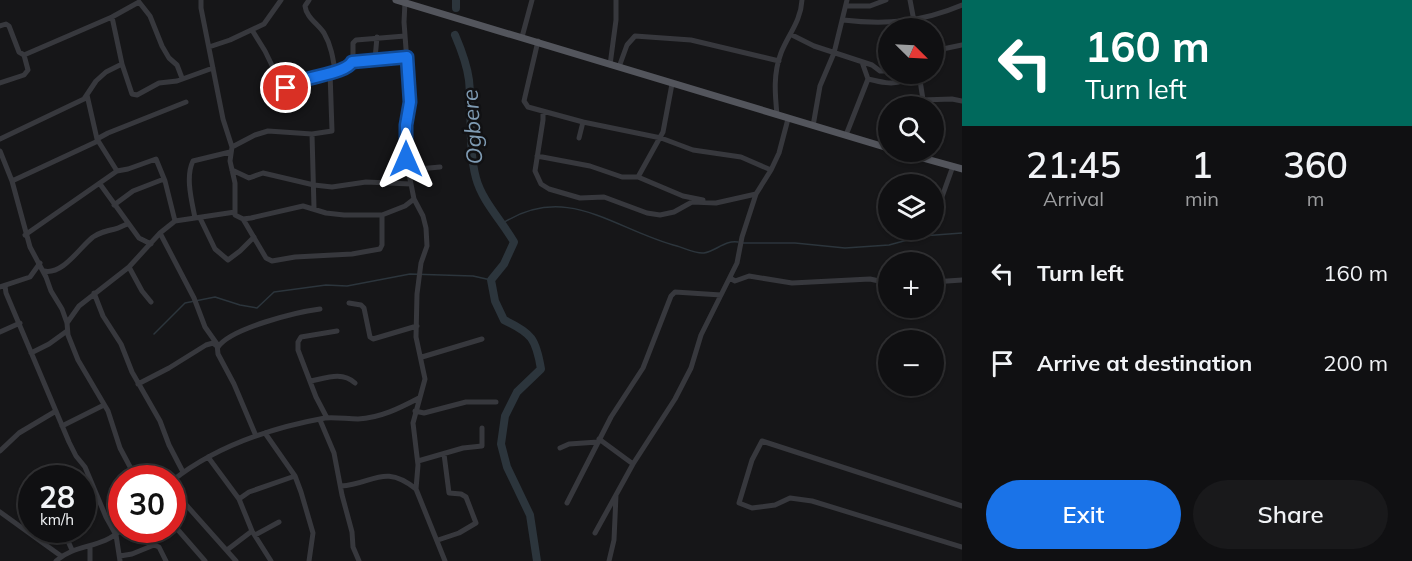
<!DOCTYPE html>
<html lang="en">
<head>
<meta charset="utf-8">
<style>
  body { margin:0; font-family:Mulish,sans-serif; background:#19191b; color:#f1f3f6; height:100vh; display:flex; flex-direction:column; font-size:22px; white-space:nowrap }
  * { box-sizing:border-box; margin:0 }
  p { font-size:20px; color:#9c9d9f }
  .icon { flex:none; width:33px; height:33px; fill:none; stroke:currentColor; stroke-width:2; stroke-linecap:round; stroke-linejoin:round }
  .map { position:relative; flex:1; overflow:hidden }
  .side { display:flex; flex-direction:column; background:#101012; width:450px }
  .side>* { flex:none }
  .banner { background:#00695c; color:#fff; overflow:hidden }
  .needle { width:39px; rotate:114deg }
  .controls { position:absolute; left:878px; top:18px; display:grid; gap:12px }
  .controls a { display:grid; place-items:center; width:66px; height:66px; border-radius:50%; background:#101012; box-shadow:0 2px 4px #0004,0 0 0 2px #303032; font-size:30px }
  .speed { position:absolute; left:18px; top:465px; display:flex; gap:12px; font-size:30px; font-weight:700; text-align:center }
  .speed>* { display:grid; place-content:center; width:78px; height:78px; border-radius:50%; background:#101012; box-shadow:0 2px 4px #0004,0 0 0 2px #303032; line-height:1 }
  .speed small { font-size:15px; font-weight:400 }
  .speed .limit { border:9px solid #d22; background:#fff; color:#111 }
  .pin { position:absolute; display:grid; place-items:center; width:51px; height:51px; color:#fff; margin:-26px; border:3px solid #fff; border-radius:50%; box-shadow:0 2px 6px #0007 }
  .me { position:absolute; width:66px; margin:-33px; rotate:0deg; stroke-linejoin:round; filter:drop-shadow(0 0 4px #0008) }
  .turn { display:flex; align-items:center; gap:21px; height:126px; padding:0 24px; font-size:27px }
  .turn .icon { width:78px; height:78px; stroke-width:2.5 }
  .turn b { display:block; font-size:42px; line-height:51px }
  .eta { display:flex; justify-content:space-evenly; align-items:center; height:102px; text-align:center }
  .eta b { font-size:36px; font-weight:600; line-height:42px }
  .button { display:flex; gap:12px; margin-top:auto; padding:12px 24px }
  .button a { flex:1; height:69px; border-radius:36px; background:#1a73e8; color:#fff; font-size:24px; font-weight:600; line-height:69px; text-align:center }
  .button a+a { background:#19191b; color:#f1f3f6 }
  ul { padding:0; list-style:none }
  li { display:flex; align-items:center; gap:18px; height:90px; padding:0 24px }
  li div { flex:1 }
  li b { display:block; font-size:22px }
  li em { font-style:normal }
  main { display:flex; flex:1; min-height:0 }
  .map>svg:first-child { display:block }
</style>
</head>
<body>
<main>
<div class="map">
<svg width="962" height="561" viewBox="0 0 962 561">
  <rect width="100%" height="100%" fill="#161618"/>
  <g fill="none" stroke-linecap="round" stroke-linejoin="round">
    <!-- stream -->
    <path stroke="#2c353c" stroke-width="1.5" d="M503,223C568,182 615,230 677,246C684,248 696,254 704,253C716,251 725,240 738,242
      M743,243H795L845,248L889,245L922,236L962,233
      M154,334L185,303L215,297L240,305L257,308L274,292L326,285L347,286L410,274L473,276L491,280"/>
    <!-- river -->
    <path stroke="#2c353c" stroke-width="8" d="M456,0V8
      M455,35C461,49 467,64 469,80C472,109 468,149 476,178C482,201 502,221 514,242L504,264L491,280L495,301L504,320C532,333 536,339 541,369L517,392L505,416L501,444L507,467L530,515L537,561"/>
    <!-- minor -->
    <path stroke="#37383d" stroke-width="5" d="M201,0V8L223,119L232,147L230,161L235,183V215L243,219L251,218L303,206L326,213L344,215H382L405,206L414,199
      M309,0L305,6C306,17 318,24 324,33C331,45 333,58 335,71
      M910,0L914,21L911,28
      M139,2L150,16L162,46L169,58L177,65L182,78
      M405,2L404,22L410,102L406,125V159L414,199L423,216L426,228L427,246L421,263L417,294L416,337L425,379L413,423L418,465L416,489L445,561
      M846,6H870L886,0
      M112,17L122,64L132,94L137,95L159,83L177,81L213,68
      M843,20C886,25 922,22 962,5
      M0,26L6,24L9,26L19,52L24,55L28,70L24,75L0,83
      M252,30L265,51L281,84L286,88L299,80L349,68L353,62V43L356,40L405,36
      M792,35L814,46L872,65L880,71H888
      M522,37L532,0
      M538,41L524,101L528,107L583,122L579,138
      M209,47L230,40L264,24L281,0
      M933,51L962,45
      M24,55L112,17L139,2
      M375,59L377,37
      M353,62L407,57
      M610,65L616,20V0
      M619,67L627,45L635,36L691,40L779,61
      M919,74L924,106
      M868,79C880,82 892,85 903,81L905,74
      M87,95L97,139L117,171
      M922,100L952,99L962,101
      M543,111V120L535,171L541,184L549,189L580,198L604,197L647,213L660,215L674,212L692,202L716,203L756,194
      M777,115C775,94 773,74 781,53C788,35 801,21 802,0
      M583,122L661,138L693,150L741,157L771,170
      M813,126L820,86L834,53L847,0
      M312,134L332,131L330,72
      M846,135L868,79L862,62
      M0,139L84,99L96,81L106,72L122,64
      M97,139L108,133L186,102
      M232,147L255,135L268,131L312,134L314,208
      M0,151L12,181L30,247L46,277L51,291L62,309L67,323L68,335L78,360L108,411L120,448L136,478
      M537,156L590,166L622,177H638L663,132L672,84
      M232,170L249,178L263,173L314,185L332,187L366,182L411,184
      M408,170L440,167
      M638,177L683,196L703,200
      M12,181L98,141
      M100,184L139,238L151,244
      M114,205L133,191L164,179
      M938,208L953,166
      M195,218C192,202 185,177 193,161L230,152
      M200,218L215,249L228,260L240,251L254,237
      M243,219L266,258L272,261L295,257L352,254L380,249L382,245V215
      M160,233L194,298L205,327L217,344L218,354L234,384L256,436
      M25,235L117,171L128,169L156,159L165,181L175,221
      M129,267L142,291L151,302
      M44,271C63,275 79,248 93,237C101,232 106,231 115,229C120,228 123,225 128,224
      M730,278L735,281L749,276L792,283L870,279L888,283
      M933,282L962,280
      M5,286L6,293L69,442L76,456L85,467L106,517L116,535L120,561
      M0,287L30,277L40,263
      M94,293L103,316L121,344L132,372L160,421L169,445L183,472
      M349,303L361,305L364,308L370,337L373,339L417,326
      M67,323L79,306L129,267L160,233L175,221L235,212
      M0,332L20,323
      M31,353L49,344L67,331
      M422,357L482,339
      M311,381C326,378 342,371 355,383
      M138,384L169,368L206,345L213,343L218,347C231,328 297,312 320,309
      M415,411L424,413L466,402H496
      M327,418L316,397L298,350V342L301,337L337,331
      M320,420L334,453L342,495L352,532L353,547L359,561
      M62,426L104,405
      M265,433L295,476L301,492L313,533L309,561
      M599,439L633,464
      M560,448L569,444L598,442
      M0,451L19,433L56,411
      M208,457L239,499L252,531L271,561
      M418,461L463,448L482,446V428
      M29,480L32,492
      M172,481C216,446 270,428 325,418C336,417 347,419 358,419C380,418 400,408 419,398
      M341,486C373,484 384,463 416,489
      M172,489L236,561
      M239,499L249,492L295,476
      M567,503L611,417L643,368L671,296L675,292L721,295
      M962,506L762,441L752,460L739,503L752,508L775,505L790,498L812,501L962,547
      M0,512L61,556
      M172,523L205,561
      M63,530L72,550
      M595,533L633,464L675,399L691,368L701,335L737,263L742,237L756,194L771,170L779,153L788,119
      M255,535L279,522
      M438,540L459,533L476,523L466,497L461,494L449,493L444,454
      M227,550L252,531
      M120,556L132,554L154,545L159,547L166,561
      M56,561C76,543 102,549 122,529
      M90,561V546
      M609,561L614,540L616,495"/>
    <!-- major -->
    <path stroke="#53555c" stroke-width="7" d="M396,0L888,148
      M901,152L962,169"/>
  </g>
  <g fill="none" stroke-linecap="round" stroke-linejoin="round">
    <defs>
      <path id="route" d="M286,88C301,76 345,75 352,62L407,57L410,102L406,125V159"/>
    </defs>
    <!-- route casing -->
    <use href="#route" stroke="#114b97" stroke-width="15"/>
    <!-- route -->
    <use href="#route" stroke="#1a73e8" stroke-width="10"/>
  </g>
  <g text-anchor="middle" dominant-baseline="central" stroke-width="5" stroke-linejoin="round" paint-order="stroke">
    <!-- water labels -->
    <g font-size="22" font-style="italic" fill="#7f9bb3" stroke="#111113">
      <text transform="translate(472 127) rotate(-94)">Ogbere</text>
    </g>
  </g>
</svg>
<div class="controls">
<a><svg class="needle" viewBox="-14 -14 28 28"><path d="M0-13l5 13h-10z" fill="#e53935"/><path d="M0 13l5-13h-10z" fill="#9c9d9f"/></svg></a>
<a><svg class="icon" aria-label="search" viewBox="0 0 24 24"><circle cx="10" cy="10" r="6"/><path d="M15 15l6 6"/></svg></a>
<a><svg class="icon" aria-label="layers" viewBox="0 0 24 24"><path d="M12 4l9 5-9 5-9-5zM3 14l9 5 9-5"/></svg></a>
<a>+</a>
<a>−</a>
</div>
<div class="speed"><div>28<small>km/h</small></div><div class="limit">30</div></div>
<div class="pin" style="left:286px;top:88px;background:#d93025"><svg class="icon" aria-label="arrive" viewBox="0 0 24 24"><path d="M6 21V4h12l-3 4 3 4H6"/></svg></div>
<svg class="me" style="left:406px;top:159px" viewBox="-20 -20 40 40"><path d="M0-17L14 15 0 8-14 15z" fill="#1a73e8" stroke="#fff" stroke-width="4"/></svg>
</div>
<section class="side">
<div class="banner">
<div class="turn"><svg class="icon" aria-label="left" viewBox="0 0 24 24"><path d="M17 20v-9H6M10 6l-5 5 5 5"/></svg><div><b>160 m</b>Turn left</div></div>
</div>
<div class="eta">
<div><b>21:45</b><p>Arrival</p></div>
<div><b>1</b><p>min</p></div>
<div><b>360</b><p>m</p></div>
</div>
<ul>
<li><svg class="icon" aria-label="left" viewBox="0 0 24 24"><path d="M17 20v-9H6M10 6l-5 5 5 5"/></svg><div><b>Turn left</b></div><em>160 m</em></li>
<li><svg class="icon" aria-label="arrive" viewBox="0 0 24 24"><path d="M6 21V4h12l-3 4 3 4H6"/></svg><div><b>Arrive at destination</b></div><em>200 m</em></li>
</ul>
<div class="button"><a>Exit</a><a>Share</a></div>
</section>
</main>
</body>
</html>
